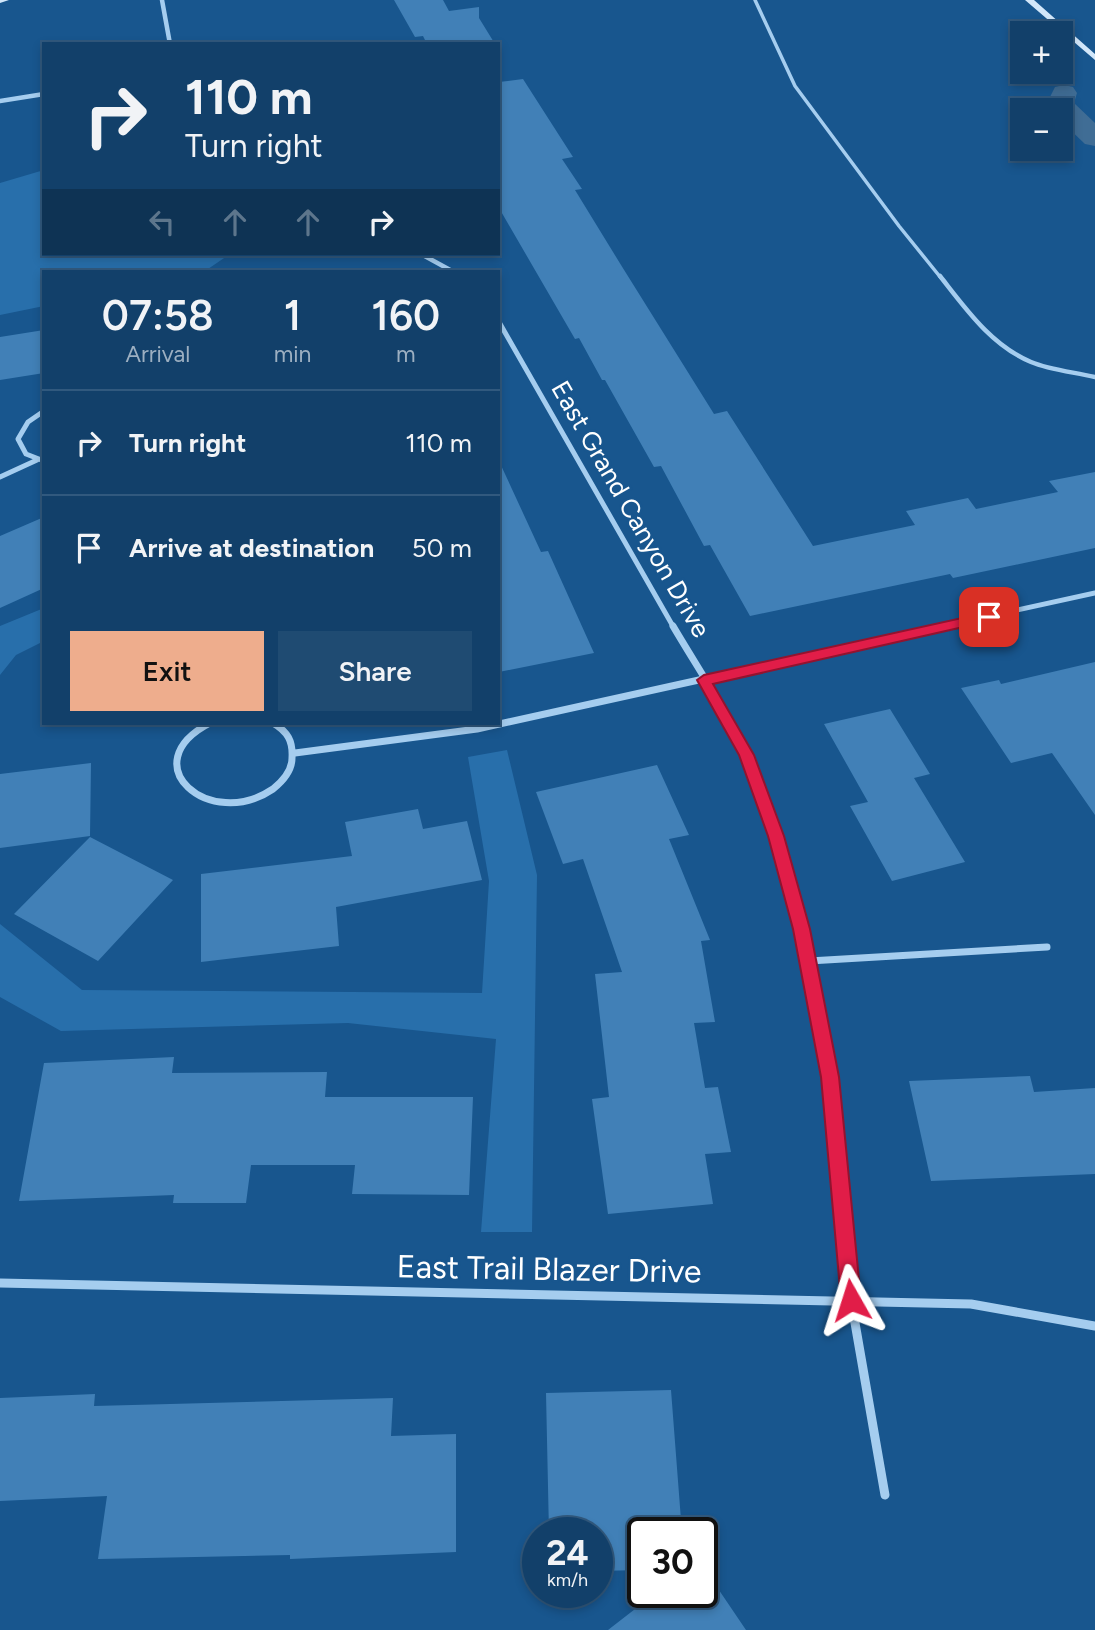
<!DOCTYPE html>
<html lang="en">
<head>
<meta charset="utf-8">
<style>
  body { margin:0; font-family:Figtree,sans-serif; background:#1f4b72; color:#f1f3f6; height:100vh; display:flex; flex-direction:column; font-size:26px; white-space:nowrap }
  * { box-sizing:border-box; margin:0 }
  p { font-size:23px; color:#9cafc1 }
  .icon { flex:none; width:38px; height:38px; fill:none; stroke:currentColor; stroke-width:2; stroke-linecap:round; stroke-linejoin:round }
  .map { position:relative; flex:1; overflow:hidden }
  .side { position:absolute; left:42px; top:270px; width:458px; height:455px; display:flex; flex-direction:column; background:#12406a; border-radius:0px; box-shadow:0 4px 10px #0003,0 0 0 2px #31597e }
  .side>* { flex:none }
  .banner { position:absolute; left:42px; top:42px; width:458px; height:214px; border-radius:0px; box-shadow:0 4px 10px #0003,0 0 0 2px #31597e; background:#12406a; color:#f1f3f6; overflow:hidden }
  .fabs { position:absolute; left:1010px; top:21px; display:grid; gap:14px }
  .fabs a { display:grid; place-items:center; width:63px; height:63px; border-radius:0px; background:#12406a; box-shadow:0 4px 10px #0003,0 0 0 2px #31597e; font-size:35px }
  .speed { position:absolute; left:522px; top:1517px; display:flex; gap:14px; font-size:35px; font-weight:700; text-align:center }
  .speed>* { display:grid; place-content:center; width:91px; height:91px; border-radius:50%; background:#12406a; box-shadow:0 4px 10px #0003,0 0 0 2px #31597e; line-height:1 }
  .speed small { font-size:18px; font-weight:400 }
  .speed .limit { border:4px solid #111; border-radius:10px; background:#fff; color:#111 }
  .pin { position:absolute; display:grid; place-items:center; width:60px; height:60px; color:#fff; margin:-30px; border-radius:14px; box-shadow:0 4px 10px #0006 }
  .me { position:absolute; width:77px; margin:-38px; rotate:354deg; stroke-linejoin:round; filter:drop-shadow(0 0 5px #0008) }
  .turn { display:flex; align-items:center; gap:24px; height:147px; padding:0 28px; font-size:32px }
  .turn .icon { width:91px; height:91px; stroke-width:2.5 }
  .turn b { display:block; font-size:49px; line-height:60px }
  .lanes { display:flex; align-items:center; height:66px; padding:0 28px; background:#0003; justify-content:center; gap:35px; direction:ltr }
  .lanes .off { opacity:.35 }
  .eta { display:flex; justify-content:space-evenly; align-items:center; height:119px; text-align:center }
  .eta b { font-size:42px; font-weight:600; line-height:49px }
  .primary-button { display:flex; gap:14px; margin-top:auto; padding:14px 28px }
  .primary-button a { flex:1; height:80px; border-radius:0px; background:#eead8d; color:#111; font-size:28px; font-weight:600; line-height:80px; text-align:center }
  .primary-button a+a { background:#1f4b72; color:#f1f3f6 }
  ul { padding:0; list-style:none }
  li { display:flex; align-items:center; gap:21px; height:105px; padding:0 28px; border-top:2px solid #31597e }
  li div { flex:1 }
  li b { display:block; font-size:26px }
  li em { font-style:normal }
  .map>svg:first-child { display:block }
</style>
</head>
<body>
<div class="map">
<svg width="1095" height="1630" viewBox="0 0 1095 1630">
  <rect width="100%" height="100%" fill="#18568e"/>
  <!-- green -->
  <path fill="#286fab" d="M44,170V254H230L205,271H44V306L0,315V183Z
    M44,608V641L16,655L0,675V626Z
    M507,750L537,875L532,1232H481L496,1039L348,1023L61,1031L0,997V924L82,990L482,993L489,881L468,757Z"/>
  <g fill="none" stroke-linecap="round" stroke-linejoin="round">
    <!-- canal -->
    <path fill="#406d95" fill-rule="evenodd" d="M1064,85L1073,87L1077,93L1074,103L1095,123V146L1085,144L1060,120V110H1050L1046,105L1055,87Z"/>
  </g>
  <!-- building -->
  <path fill="#4180b7" d="M394,0H443L449,11L479,7V18L495,44H427L423,36L415,37Z
    M523,79L573,157L562,159L582,189L575,190L621,265L714,414L727,411L813,546L915,525L906,511L968,498L976,509L1058,492L1049,481L1095,472V548L953,578L950,574L750,616L710,545L704,546L661,466L654,467L605,380H602L579,338L575,339L499,208V82Z
    M44,330V373L0,380V337Z
    M499,461L541,552L548,551L594,653L499,672Z
    M44,517V588L0,608V536Z
    M1095,662V815L1052,753L1011,763L961,688L999,680L1001,684Z
    M890,709L930,774L914,778L965,862L892,881L850,806L868,802L824,724Z
    M91,763L90,836L0,848V774Z
    M657,765L689,835L669,839L710,940L701,941L715,1022L694,1023L705,1088L718,1087L731,1152L705,1154L713,1204L608,1214L592,1099L609,1097L595,974L622,972L583,859L563,864L536,792Z
    M418,809L423,829L467,821L482,880L336,907L339,946L201,962V874L352,856L345,822Z
    M90,837L173,880L98,961L14,914Z
    M174,1057L172,1073L327,1072L325,1097H473L469,1195L352,1194L355,1165H251L246,1203H173L174,1195L19,1201L44,1063Z
    M1030,1076L1034,1092L1095,1088V1174L931,1181L909,1081Z
    M671,1390L682,1533H642V1570L597,1571V1533H549L546,1393Z
    M95,1394L94,1406L393,1398L391,1436L456,1434V1552L290,1559V1555L98,1559L107,1496L0,1501V1398Z
    M702,1565L746,1630H608L657,1592H702Z"/>
  <g fill="none" stroke-linecap="round" stroke-linejoin="round">
    <!-- lane-far1 -->
    <path stroke="#a5cdef" stroke-width="3.5" d="M755,0L795,86L899,226L941,278"/>
    <!-- lane -->
    <path stroke="#a5cdef" stroke-width="4.5" d="M940,276C966,309 991,345 1031,362C1050,370 1074,372 1095,377"/>
    <!-- street-far3 -->
    <path stroke="#a5cdef" stroke-width="4.5" d="M162,0L170,44
      M0,101L44,94
      M421,254L452,271"/>
    <!-- street-far2 -->
    <path stroke="#a5cdef" stroke-width="5" d="M499,322L674,628
      M44,411L28,422L18,439L26,454L44,461
      M0,477L37,460
      M935,628L1095,593"/>
    <!-- street-far1 -->
    <path stroke="#a5cdef" stroke-width="7" d="M673,626C697,667 729,714 747,756C791,855 810,965 829,1071
      M210,723C131,764 210,832 273,789C283,781 292,771 292,758C293,741 288,732 273,723
      M295,753L477,729L943,626
      M809,961L1047,947"/>
    <!-- street -->
    <path stroke="#a5cdef" stroke-width="9" d="M829,1069L851,1300L885,1495
      M0,1283L971,1304L1095,1326"/>
    <!-- secondary -->
    <path fill="#d2e7fa" fill-rule="evenodd" d="M0,0H9L0,3Z
      M1025,0H1034L1095,54V60Z"/>
  </g>
  <!-- route -->
  <path fill="#e11d48" stroke="#92132f" stroke-width="2" d="M989,612L996,617L994,620L713,684L754,755L784,836L810,929L839,1077L861,1300L858,1307L851,1310L844,1307L841,1300L821,1077L793,929L768,836L739,755L697,680L704,675Z"/>
  <g text-anchor="middle" dominant-baseline="central" stroke-width="5" stroke-linejoin="round" paint-order="stroke">
    <!-- street labels -->
    <g font-size="26" fill="#fff" stroke="#18568e">
      <text transform="translate(631 509) rotate(60)">East Grand Canyon Drive</text>
    </g>
    <!-- near-street labels -->
    <g font-size="32" fill="#fff" stroke="#18568e">
      <text transform="translate(549 1269) rotate(1)">East Trail Blazer Drive</text>
    </g>
  </g>
</svg>
<div class="fabs">
<a>+</a>
<a>−</a>
</div>
<div class="speed"><div>24<small>km/h</small></div><div class="limit">30</div></div>
<div class="pin" style="left:989px;top:617px;background:#d93025"><svg class="icon" aria-label="arrive" viewBox="0 0 24 24"><path d="M6 21V4h12l-3 4 3 4H6"/></svg></div>
<svg class="me" style="left:851px;top:1300px" viewBox="-20 -20 40 40"><path d="M0-17L14 15 0 8-14 15z" fill="#e11d48" stroke="#fff" stroke-width="4"/></svg>
<div class="banner">
<div class="turn"><svg class="icon" aria-label="right" viewBox="0 0 24 24"><path d="M7 20v-9h11M14 6l5 5-5 5"/></svg><div><b>110 m</b>Turn right</div></div>
<div class="lanes"><svg class="icon off" aria-label="left" viewBox="0 0 24 24"><path d="M17 20v-9H6M10 6l-5 5 5 5"/></svg><svg class="icon off" aria-label="ahead" viewBox="0 0 24 24"><path d="M12 20V5M6 11l6-6 6 6"/></svg><svg class="icon off" aria-label="ahead" viewBox="0 0 24 24"><path d="M12 20V5M6 11l6-6 6 6"/></svg><svg class="icon" aria-label="right" viewBox="0 0 24 24"><path d="M7 20v-9h11M14 6l5 5-5 5"/></svg></div>
</div>
<section class="side">
<div class="eta">
<div><b>07:58</b><p>Arrival</p></div>
<div><b>1</b><p>min</p></div>
<div><b>160</b><p>m</p></div>
</div>
<ul>
<li><svg class="icon" aria-label="right" viewBox="0 0 24 24"><path d="M7 20v-9h11M14 6l5 5-5 5"/></svg><div><b>Turn right</b></div><em>110 m</em></li>
<li><svg class="icon" aria-label="arrive" viewBox="0 0 24 24"><path d="M6 21V4h12l-3 4 3 4H6"/></svg><div><b>Arrive at destination</b></div><em>50 m</em></li>
</ul>
<div class="primary-button"><a>Exit</a><a>Share</a></div>
</section>
</div>
</body>
</html>
